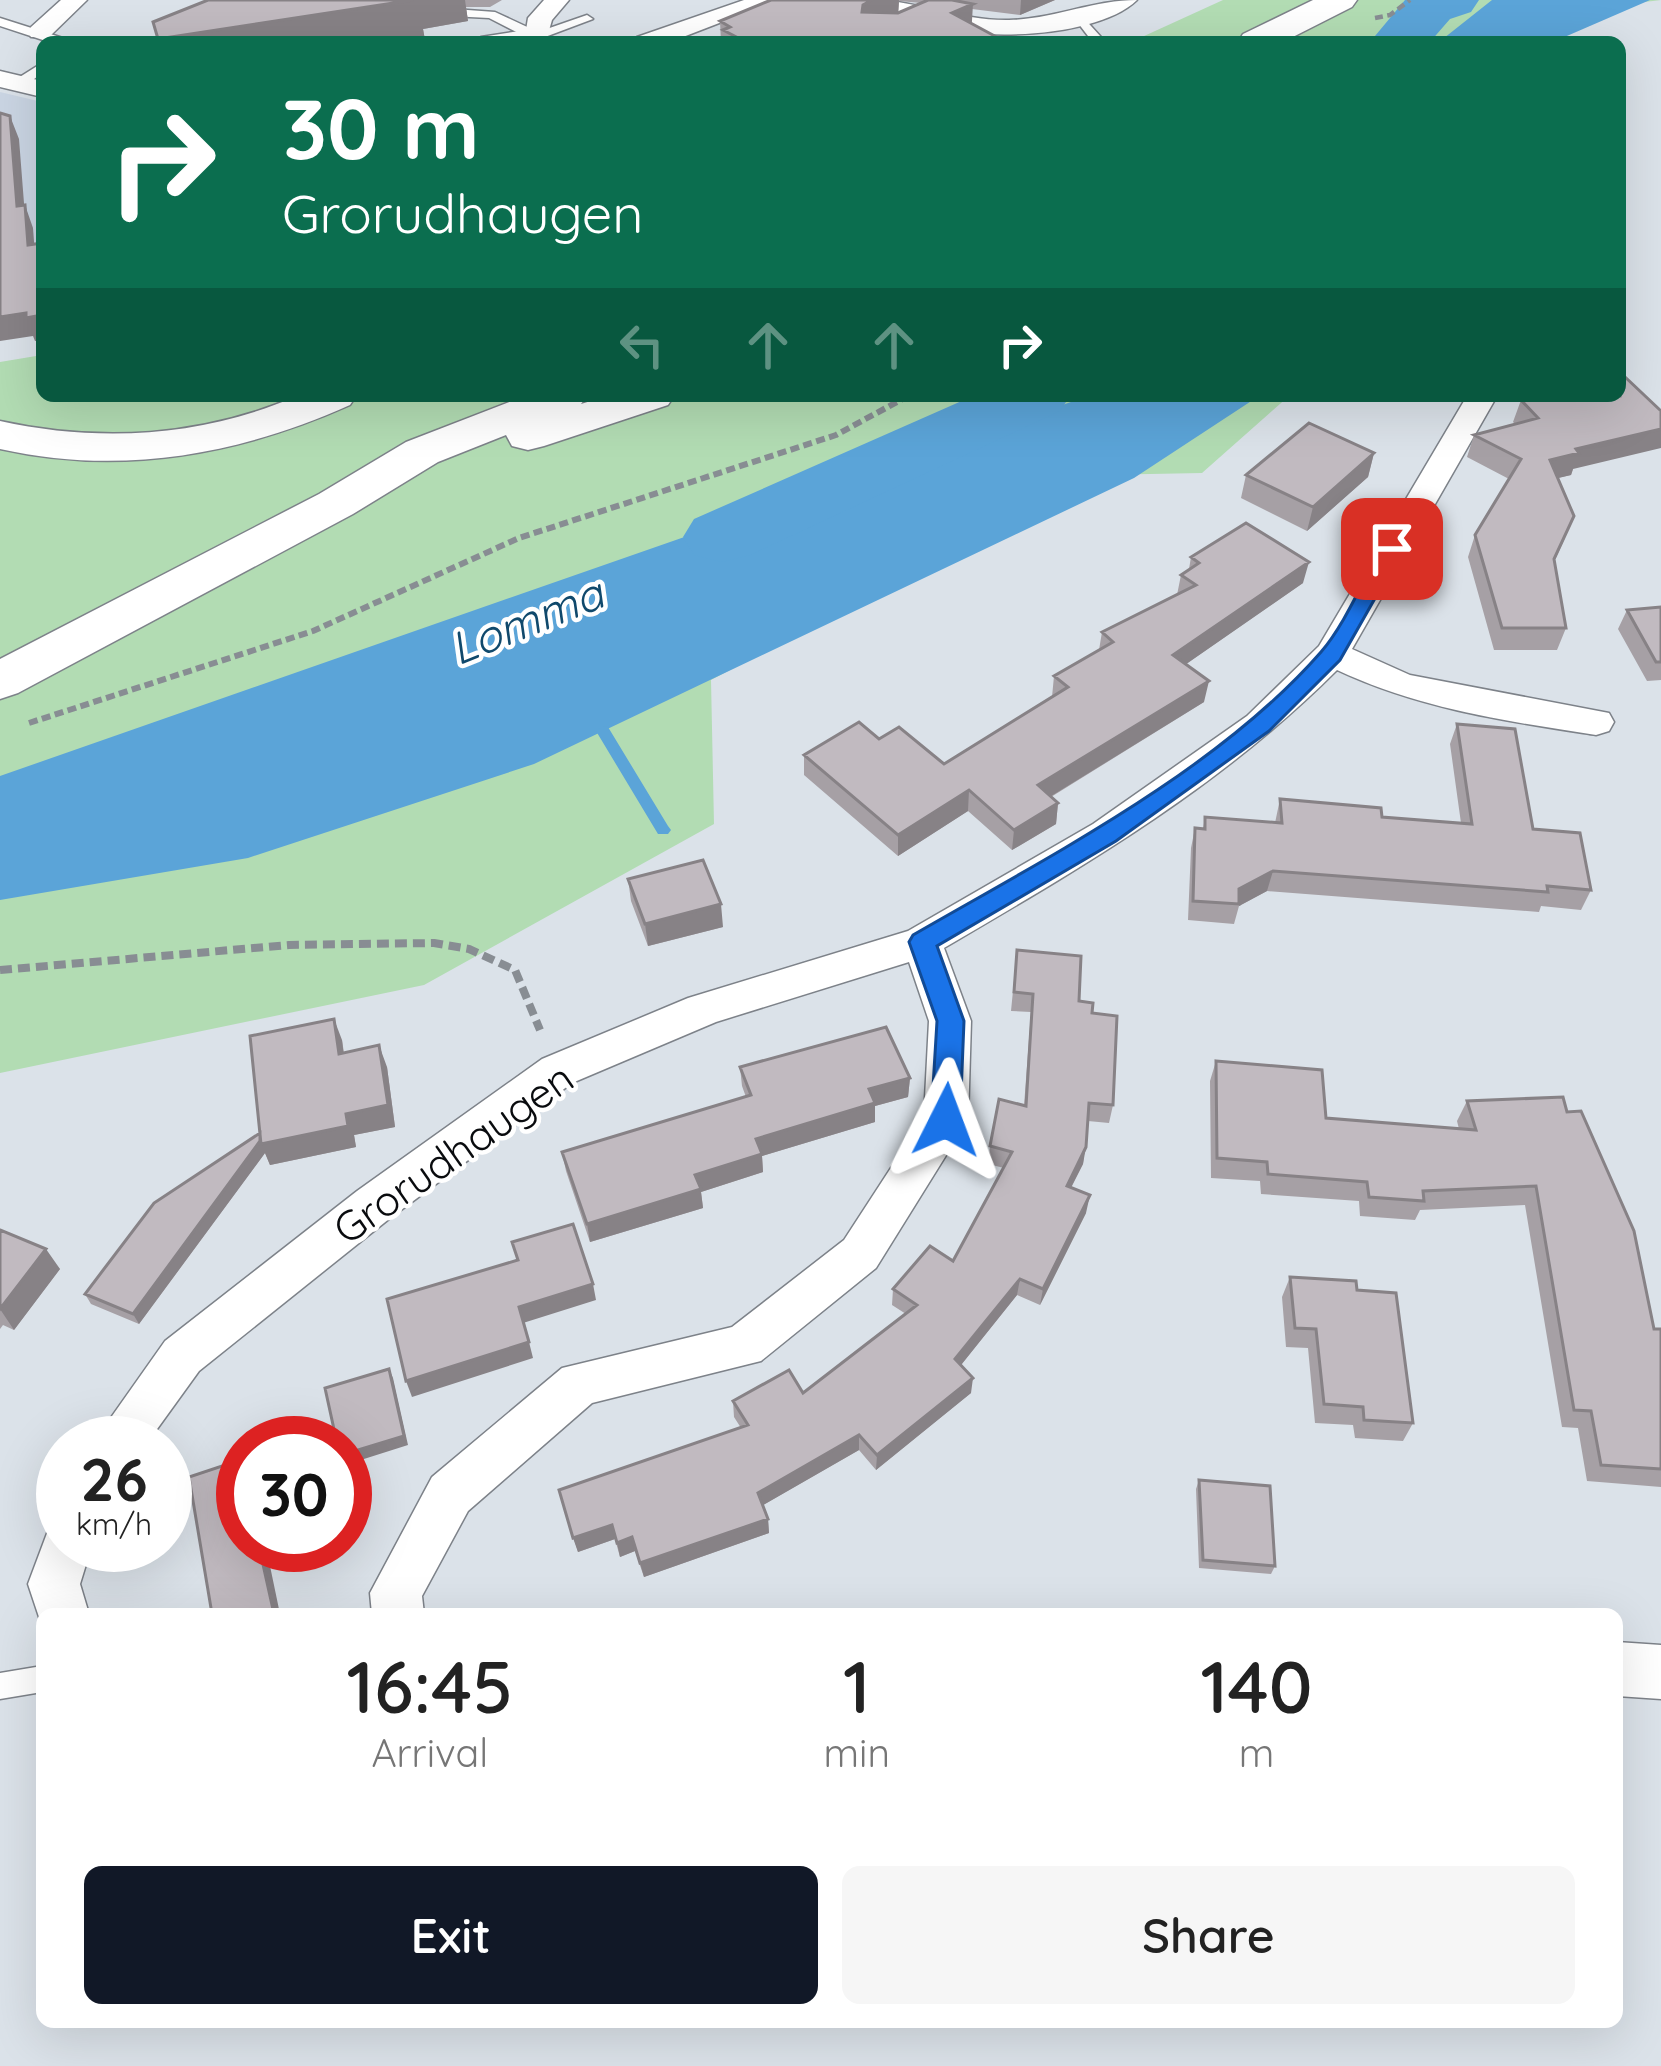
<!DOCTYPE html>
<html lang="en">
<head>
<meta charset="utf-8">
<style>
  body { margin:0; font-family:Quicksand,sans-serif; background:#f6f6f6; color:#222; height:100vh; display:flex; flex-direction:column; font-size:45px; white-space:nowrap }
  * { box-sizing:border-box; margin:0 }
  p { font-size:39px; color:#767676 }
  .icon { flex:none; width:66px; height:66px; fill:none; stroke:currentColor; stroke-width:2; stroke-linecap:round; stroke-linejoin:round }
  .map { position:relative; flex:1; overflow:hidden }
  .side { position:absolute; left:36px; top:1608px; width:1587px; height:420px; display:flex; flex-direction:column; background:#fff; border-radius:18px; box-shadow:0 12px 48px #0002 }
  .side>* { flex:none }
  .hud { position:absolute; left:36px; top:36px; width:1590px; height:366px; border-radius:18px; box-shadow:0 12px 48px #0002; background:#0b6e4f; color:#fff; overflow:hidden }
  .speed { position:absolute; left:36px; top:1416px; display:flex; gap:24px; font-size:60px; font-weight:700; text-align:center }
  .speed>* { display:grid; place-content:center; width:156px; height:156px; border-radius:50%; background:#fff; box-shadow:0 12px 48px #0002; line-height:1 }
  .speed small { font-size:30px; font-weight:400 }
  .speed .limit { border:18px solid #d22; background:#fff; color:#111 }
  .pin { position:absolute; display:grid; place-items:center; width:102px; height:102px; color:#fff; margin:-51px; border-radius:24px; box-shadow:0 6px 18px #0006 }
  .me { position:absolute; width:132px; margin:-66px; rotate:3deg; stroke-linejoin:round; filter:drop-shadow(0 0 9px #0008) }
  .turn { display:flex; align-items:center; gap:42px; height:252px; padding:0 48px; font-size:54px }
  .turn .icon { width:156px; height:156px; stroke-width:2.5 }
  .turn b { display:block; font-size:84px; line-height:102px }
  .lanes { display:flex; align-items:center; height:114px; padding:0 48px; background:#0003; justify-content:center; gap:60px; direction:ltr }
  .lanes .off { opacity:.35 }
  .eta { display:flex; justify-content:space-evenly; align-items:center; height:204px; text-align:center }
  .eta b { font-size:72px; font-weight:600; line-height:84px }
  .button { display:flex; gap:24px; margin-top:auto; padding:24px 48px }
  .button a { flex:1; height:138px; border-radius:18px; background:#111827; color:#fff; font-size:48px; font-weight:600; line-height:138px; text-align:center }
  .button a+a { background:#f6f6f6; color:#222 }
  .map>svg:first-child { display:block }
</style>
</head>
<body>
<div class="map">
<svg width="1661" height="2066" viewBox="0 0 1661 2066">
  <rect width="100%" height="100%" fill="#dbe2e9"/>
  <!-- built -->
  <path fill="#cad5e3" d="M0,92L42,102V252L0,260Z"/>
  <!-- green -->
  <path fill="#b2dcb3" d="M1223,0H1661L1579,10L1537,42H1131Z
    M42,355V396H1289L1202,473L1098,475L711,680L714,824L424,985L0,1073V362Z"/>
  <!-- water -->
  <path fill="#5ba4d8" d="M1492,0H1650L1553,42H1439Z
    M1088,396H1259L1134,478L534,764L248,858L0,900V776Z"/>
  <g fill="none" stroke-linecap="round" stroke-linejoin="round">
    <!-- stream -->
    <path fill="#5ba4d8" fill-rule="evenodd" d="M603,726L608,727L668,826L671,830L668,834H658L596,731Z"/>
    <!-- river -->
    <path fill="#5ba4d8" fill-rule="evenodd" d="M1405,0H1479L1471,12L1450,19L1430,42H1370Z
      M973,396H1070L1060,411L750,555L722,562L694,555L683,537L694,519Z"/>
    <defs>
      <path id="lane" d="M454,9L495,12L538,32L587,15L593,19L545,37L550,42H536L489,18L450,16V10Z
        M1081,15L1101,37L1096,42H1082L1088,36L1075,19Z
        M0,18L66,39L68,42H49L0,26Z
        M42,63V73L25,86H15V80Z
        M42,1666V1692L0,1699V1673Z"/>
      <path id="street" d="M61,0H87L49,37H31L28,32L31,27Z
        M544,0H569L552,20L546,41L478,42L481,37L526,30L528,18Z
        M744,0H779L670,42H634L637,37Z
        M871,0C918,0 961,21 1009,20C1054,19 1093,0 1137,0C1090,46 918,46 871,0Z
        M0,71L42,81V97L0,87Z
        M1467,396H1497L1352,649L1410,675L1609,713L1614,722L1609,731L1596,735C1506,721 1420,709 1337,670C1219,788 1087,864 944,948L971,1021L968,1120L876,1268L761,1361L592,1403L468,1511L422,1596L424,1614H372L370,1593L432,1477L562,1368L732,1327L844,1240L924,1117L929,1021L909,962L716,1022L572,1083L389,1219L199,1371L147,1443H93L165,1341L357,1191L542,1059L688,998L908,931L1093,824L1247,716L1319,646Z
        M63,1522V1545H92L80,1584L89,1614H42V1626L28,1584L49,1528Z
        M1617,1642L1661,1645V1699L1617,1696Z"/>
      <path id="secondary" d="M1313,0H1357L1352,7L1283,42H1238L1243,34Z
        M297,396H356L350,405C238,455 121,476 0,449V421C100,443 202,437 297,396Z
        M525,396H587L581,404L607,396H674L668,405L544,446L528,450L512,446L506,435L438,462L353,514L18,693L0,699V659L319,494L406,442Z"/>
    </defs>
    <!-- lane casing -->
    <use href="#lane" stroke="#7d8289" stroke-width="3"/>
    <!-- street casing -->
    <use href="#street" stroke="#7d8289" stroke-width="3"/>
    <!-- secondary casing -->
    <use href="#secondary" stroke="#7d8289" stroke-width="3"/>
    <!-- path-far2 -->
    <path stroke="#888d93" stroke-width="4.5" stroke-dasharray="8 4.5" stroke-linecap="butt" d="M1375,18L1390,15L1410,0"/>
    <!-- path-far1 -->
    <path stroke="#888d93" stroke-width="6" stroke-dasharray="9 4.5" stroke-linecap="butt" d="M29,723L313,631L519,538L836,435L908,396"/>
    <!-- path -->
    <path stroke="#888d93" stroke-width="8" stroke-dasharray="12 6" stroke-linecap="butt" d="M0,970L289,945L434,943L469,949L515,970L540,1030"/>
    <!-- lane -->
    <use href="#lane" fill="#fff" fill-rule="evenodd"/>
    <!-- street -->
    <use href="#street" fill="#fff" fill-rule="evenodd"/>
    <!-- secondary -->
    <use href="#secondary" fill="#fff" fill-rule="evenodd"/>
  </g>
  <!-- wall -->
  <path fill="#a6a0a5" fill-rule="evenodd" d="M208,0H502L490,7H466L468,21L423,29L425,40Z
    M771,0H1055L1020,15L972,9L971,23L1004,42H721L720,21ZM899,1L921,3L898,13Z
    M1538,396L1573,469L1571,475L1557,478L1565,538L1554,562L1566,628L1557,650H1494L1468,557L1475,535L1509,479L1467,457L1474,435L1515,424L1513,422L1521,400Z
    M1374,453L1368,477L1307,531L1241,498L1246,475Z
    M1191,557L1303,583L1186,664L1204,702L1051,797L1058,803L1056,824L1012,850L968,811L898,856L804,775V755L944,764L1052,697L1054,676L1099,650L1102,632L1177,595L1181,575L1189,569Z
    M1661,607V680L1647,681L1618,629L1627,610Z
    M1457,724L1533,829L1591,890L1581,910L1541,906L1539,912L1267,891L1239,906L1234,924L1188,920L1191,848L1195,828L1203,829L1205,817L1275,823L1280,799L1382,817L1461,823L1450,744Z
    M628,879L723,927L648,946L631,901Z
    M1017,950L1092,1013L1113,1105L1109,1123L1088,1121L1083,1164L1071,1188L1086,1213L1040,1305L1017,1295L961,1365L971,1393L876,1470L859,1450L763,1505L768,1519L769,1533L644,1577L635,1551L620,1557L615,1539L578,1552L559,1490L741,1428L734,1417L733,1401L803,1393L906,1314L892,1305L893,1289L953,1261L1004,1168L988,1164L990,1146L1024,1106L1031,1012L1011,1011Z
    M342,1040L344,1053L387,1067L395,1127L354,1135L356,1147L270,1165L265,1153L139,1324L91,1304L85,1294L260,1133Z
    M1216,1061L1326,1118L1459,1129L1457,1121L1467,1101L1567,1112L1654,1329H1661V1487L1587,1481L1578,1428L1562,1427L1525,1205L1420,1210L1415,1220L1360,1216L1359,1201L1261,1194L1260,1181L1211,1178L1210,1081Z
    M740,1067L910,1078L908,1097L875,1106V1122L762,1156L763,1172L701,1192L703,1208L590,1242L566,1171L562,1152L746,1097L742,1086Z
    M0,1230L60,1269L14,1330L3,1325L0,1329Z
    M1290,1277L1357,1290L1413,1423L1403,1441L1355,1438L1353,1425L1315,1423L1308,1348L1286,1347L1282,1297Z
    M1199,1480L1275,1566L1271,1574L1199,1568L1196,1489Z"/>
  <!-- shaded-wall -->
  <path fill="#878286" d="M413,0H465L468,21L423,29L425,40L411,42H158V39Z
    M872,0H899L898,18L862,42L863,5Z
    M1021,0H1055L1020,15Z
    M973,4L971,37L952,13Z
    M10,116L19,139L26,229L17,206Z
    M25,205L33,228L36,268L28,245Z
    M26,313L42,315V340L35,341L33,336L0,341V317Z
    M1661,429V448L1573,469L1571,475L1542,482L1550,460L1576,449Z
    M1374,453L1368,477L1307,531L1313,507Z
    M1309,562L1303,583L1169,676L1173,655Z
    M1209,681L1204,702L1035,806L1038,785Z
    M969,790L968,811L898,856V835Z
    M1058,803L1056,824L1012,850L1014,830Z
    M1273,871L1267,891L1239,906V889Z
    M721,904L723,927L648,946L645,924Z
    M334,1019L342,1040L346,1075L339,1054Z
    M379,1045L387,1067L395,1127L354,1135L356,1147L270,1165L265,1153L139,1324L133,1314L263,1137L346,1114Z
    M910,1078L908,1097L875,1106V1122L762,1156L763,1172L701,1192L703,1208L590,1242L587,1224L695,1175L756,1139L869,1089Z
    M1086,1147L1083,1164L1063,1203L1067,1186Z
    M1090,1195L1086,1213L1040,1305L1043,1289Z
    M46,1249L60,1269L14,1330L0,1309Z
    M1020,1279L1017,1295L953,1375L955,1359Z
    M593,1284L596,1300L523,1323L519,1307Z
    M529,1342L533,1358L412,1397L406,1381Z
    M389,1369L393,1378L408,1445L345,1465V1454Z
    M973,1378L971,1393L876,1470L877,1455Z
    M859,1435V1450L760,1507L758,1493Z
    M768,1519L769,1533L644,1577L640,1563Z
    M612,1525L615,1539L578,1552L573,1538Z
    M632,1537L635,1551L620,1557L617,1543Z
    M276,1545H329L270,1566L280,1614H274L260,1551Z"/>
  <!-- building -->
  <path fill="#c1bac0" stroke="#878286" stroke-width="3" d="M208,0H413L158,39L153,22Z
    M771,0H872L863,5L862,12L898,13L928,0H952L973,4L952,13L1004,41L746,42L723,30L730,27L720,21Z
    M0,113L10,116L17,206L25,205L28,245L42,243V315L26,318V313L0,317Z
    M1624,376L1661,411V429L1576,449L1579,453L1550,460L1574,516L1554,559L1566,628H1502L1475,535L1521,459L1474,435L1538,418L1521,400L1538,396H1620V377Z
    M1309,423L1374,453L1313,507L1246,475Z
    M1246,523L1309,562L1173,655L1209,681L1038,785L1058,803L1014,830L969,790L898,835L804,755L859,722L879,739L899,727L944,764L1068,687L1054,676L1113,642L1102,632L1196,585L1181,575L1199,563L1191,557Z
    M1661,607V662H1656L1627,610Z
    M1457,724L1515,729L1533,829L1580,833L1591,890L1547,886L1548,892L1273,871L1239,889V904L1193,901L1195,828L1205,829V817L1282,823L1280,799L1381,808L1382,817L1472,824Z
    M703,860L721,904L645,924L628,879Z
    M1017,950L1081,956L1079,1001L1093,1003L1092,1013L1117,1016L1113,1105L1089,1103L1086,1147L1067,1186L1090,1195L1043,1289L1020,1279L955,1359L973,1378L877,1455L859,1435L758,1493L768,1519L640,1563L632,1537L617,1543L612,1525L573,1538L559,1490L748,1425L733,1401L789,1370L803,1393L917,1305L893,1289L930,1246L953,1261L1012,1152L990,1146L999,1099L1026,1106L1033,994L1014,992Z
    M334,1019L339,1054L379,1045L388,1105L346,1114L348,1126L261,1144L250,1036Z
    M886,1027L910,1078L869,1089L875,1103L756,1139L762,1154L695,1175L701,1189L587,1224L562,1152L751,1095L740,1067Z
    M1216,1061L1322,1070L1326,1118L1476,1130L1467,1101L1563,1097L1567,1112L1581,1111L1634,1231L1654,1329H1661V1469L1601,1465L1591,1411L1574,1410L1536,1186L1423,1191L1424,1201L1369,1197L1367,1182L1268,1174L1267,1162L1217,1158Z
    M260,1133V1141L133,1314L85,1294L154,1203Z
    M573,1224L593,1284L519,1307L529,1342L406,1381L387,1299L518,1260L512,1242Z
    M0,1230L46,1249L0,1309Z
    M1290,1277L1356,1281L1357,1290L1396,1293L1413,1423L1364,1420L1363,1407L1324,1404L1316,1329L1295,1328Z
    M389,1369L404,1436L345,1454V1443H337L325,1388Z
    M320,1433L322,1443H290Z
    M243,1459V1545H276L260,1551L274,1614H212L189,1477Z
    M1199,1480L1270,1486L1275,1566L1203,1560Z"/>
  <!-- route -->
  <path fill="#1a73e8" stroke="#114b97" stroke-width="3" d="M1392,542L1403,549L1340,660L1269,731L1116,841L937,946L964,1021L960,1120L956,1128H936L931,1120L937,1021L909,942L913,935C1048,857 1217,771 1321,652C1345,624 1362,582 1381,549Z"/>
  <g text-anchor="middle" dominant-baseline="central" stroke-width="9" stroke-linejoin="round" paint-order="stroke">
    <!-- street labels -->
    <g font-size="42" fill="#090b0e" stroke="#fff">
      <text transform="translate(453 1153) rotate(-35)">Grorudhaugen</text>
    </g>
    <!-- water labels -->
    <g font-size="45" font-style="italic" fill="#10496c" stroke="#fff">
      <text transform="translate(526 620) rotate(-22)">Lomma</text>
    </g>
  </g>
</svg>
<div class="speed"><div>26<small>km/h</small></div><div class="limit">30</div></div>
<div class="pin" style="left:1392px;top:549px;background:#d93025"><svg class="icon" aria-label="arrive" viewBox="0 0 24 24"><path d="M6 21V4h12l-3 4 3 4H6"/></svg></div>
<svg class="me" style="left:946px;top:1120px" viewBox="-20 -20 40 40"><path d="M0-17L14 15 0 8-14 15z" fill="#1a73e8" stroke="#fff" stroke-width="4"/></svg>
<div class="hud">
<div class="turn"><svg class="icon" aria-label="right" viewBox="0 0 24 24"><path d="M7 20v-9h11M14 6l5 5-5 5"/></svg><div><b>30 m</b>Grorudhaugen</div></div>
<div class="lanes"><svg class="icon off" aria-label="left" viewBox="0 0 24 24"><path d="M17 20v-9H6M10 6l-5 5 5 5"/></svg><svg class="icon off" aria-label="ahead" viewBox="0 0 24 24"><path d="M12 20V5M6 11l6-6 6 6"/></svg><svg class="icon off" aria-label="ahead" viewBox="0 0 24 24"><path d="M12 20V5M6 11l6-6 6 6"/></svg><svg class="icon" aria-label="right" viewBox="0 0 24 24"><path d="M7 20v-9h11M14 6l5 5-5 5"/></svg></div>
</div>
<section class="side">
<div class="eta">
<div><b>16:45</b><p>Arrival</p></div>
<div><b>1</b><p>min</p></div>
<div><b>140</b><p>m</p></div>
</div>
<div class="button"><a>Exit</a><a>Share</a></div>
</section>
</div>
</body>
</html>
